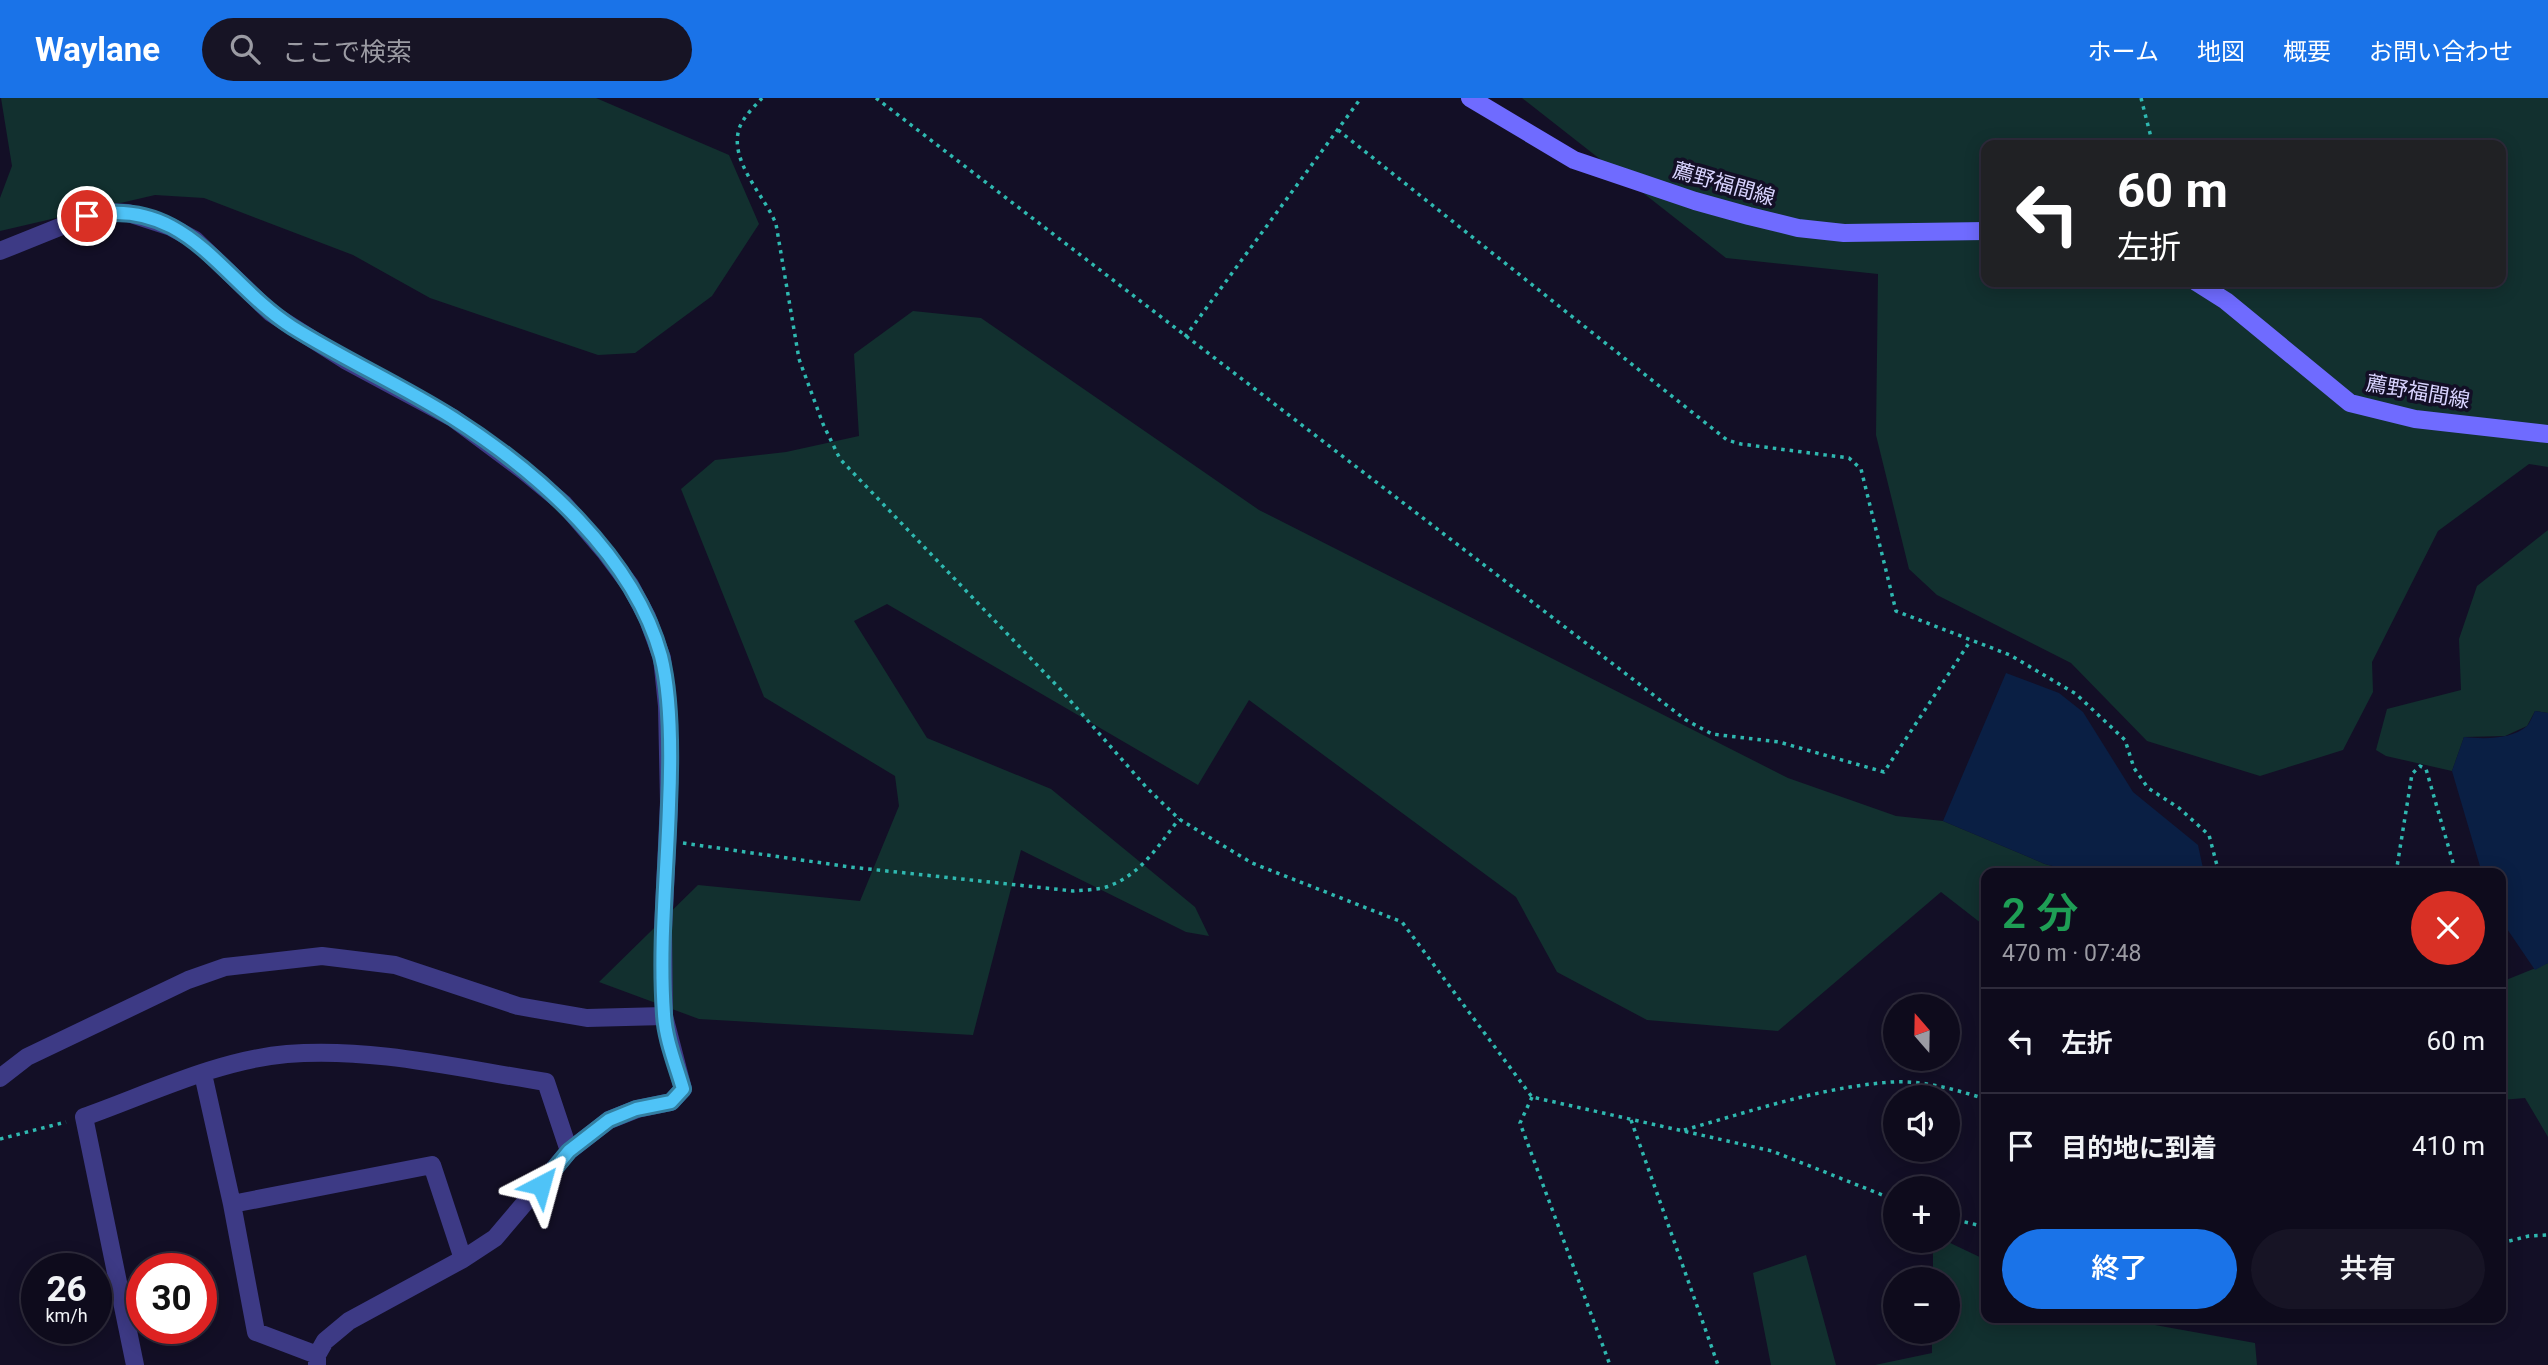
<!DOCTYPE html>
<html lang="ja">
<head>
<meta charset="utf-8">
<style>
  body { margin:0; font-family:Roboto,"Noto Sans JP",sans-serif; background:#171425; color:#f1f3f6; height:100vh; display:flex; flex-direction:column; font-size:26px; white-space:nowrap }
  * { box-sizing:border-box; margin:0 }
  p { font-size:23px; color:#9b9ba3 }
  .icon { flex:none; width:38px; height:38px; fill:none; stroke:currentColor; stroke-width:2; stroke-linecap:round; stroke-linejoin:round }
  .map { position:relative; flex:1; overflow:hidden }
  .drawer { position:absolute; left:1981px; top:770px; width:525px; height:455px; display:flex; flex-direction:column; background:#0e0b1c; border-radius:14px; box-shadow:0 4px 18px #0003,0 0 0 2px #2e2b3b }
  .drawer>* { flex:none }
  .top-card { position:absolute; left:1981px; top:42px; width:525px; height:147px; border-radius:14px; box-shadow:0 4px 18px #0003,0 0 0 2px #2e2b3b; background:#202124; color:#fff; overflow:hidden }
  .needle { width:46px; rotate:340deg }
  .tools { position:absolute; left:1883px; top:896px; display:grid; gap:14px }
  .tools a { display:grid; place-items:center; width:77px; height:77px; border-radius:50%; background:#0e0b1c; box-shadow:0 4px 18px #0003,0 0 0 2px #2e2b3b; font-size:35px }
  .speed { position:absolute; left:21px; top:1155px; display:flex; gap:14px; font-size:35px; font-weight:700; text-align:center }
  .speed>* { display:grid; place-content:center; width:91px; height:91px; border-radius:50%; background:#0e0b1c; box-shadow:0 4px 18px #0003,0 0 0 2px #2e2b3b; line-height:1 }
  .speed small { font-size:18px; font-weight:400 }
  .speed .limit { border:10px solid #d22; background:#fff; color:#111 }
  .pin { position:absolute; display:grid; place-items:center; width:60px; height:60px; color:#fff; margin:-30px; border:4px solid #fff; border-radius:50%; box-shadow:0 2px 7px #0007 }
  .me { position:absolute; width:77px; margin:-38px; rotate:39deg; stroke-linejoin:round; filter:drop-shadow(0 0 5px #0008) }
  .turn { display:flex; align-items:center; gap:24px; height:147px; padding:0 21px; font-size:32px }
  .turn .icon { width:91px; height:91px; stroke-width:2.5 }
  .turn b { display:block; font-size:49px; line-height:60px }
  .round { display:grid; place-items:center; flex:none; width:74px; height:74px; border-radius:37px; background:#171425 }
  .headline { display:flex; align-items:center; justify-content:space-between; height:119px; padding:0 21px }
  h1 { font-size:42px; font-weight:600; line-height:52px; color:#1e9e55 }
  .action { display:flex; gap:14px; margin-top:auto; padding:14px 21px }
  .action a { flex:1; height:80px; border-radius:42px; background:#1a73e8; color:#fff; font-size:28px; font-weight:600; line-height:80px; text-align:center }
  .action a+a { background:#171425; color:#f1f3f6 }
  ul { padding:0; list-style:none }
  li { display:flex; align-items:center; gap:21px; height:105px; padding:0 21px; border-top:2px solid #2e2b3b }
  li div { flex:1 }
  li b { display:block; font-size:26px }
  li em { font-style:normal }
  header { display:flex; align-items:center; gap:42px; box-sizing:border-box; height:98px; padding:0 35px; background:#1a73e8; color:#fff }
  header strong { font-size:33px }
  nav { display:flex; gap:38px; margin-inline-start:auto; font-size:24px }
  .search { width:490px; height:63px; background:#171425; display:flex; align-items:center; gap:18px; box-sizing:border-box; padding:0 24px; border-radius:38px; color:#9b9ba3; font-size:26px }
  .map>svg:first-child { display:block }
</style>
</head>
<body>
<header>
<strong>Waylane</strong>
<div class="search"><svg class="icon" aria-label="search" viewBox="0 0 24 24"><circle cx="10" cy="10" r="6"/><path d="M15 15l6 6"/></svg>ここで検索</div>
<nav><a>ホーム</a><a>地図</a><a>概要</a><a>お問い合わせ</a></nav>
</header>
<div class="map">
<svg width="2548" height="1267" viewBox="0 0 2548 1267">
  <rect width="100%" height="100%" fill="#130f26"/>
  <!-- green -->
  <path fill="#12302f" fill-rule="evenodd" d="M1,0H596L729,57L759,126L712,198L635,255L598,257L430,200L353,157L204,100L155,97L0,133V100L12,68Z
    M1522,0H2548V369L2529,366L2438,433L2372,564L2373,594L2343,652L2260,678L2147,643L2071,565L1937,497L1909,471L1876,337L1878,176L1726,160ZM1986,47H2501V184H1986Z
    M913,213L981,220L1259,412L1788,680L1896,718L1943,723L2045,766L2078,775H1986V829L1941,794L1778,933L1647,922L1557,874L1516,799L1249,602L1198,687L887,506L854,523L927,640L1051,691L1195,809L1209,838L1186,834L1021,752L973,937L699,921L599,884L698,787L860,803L899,708L895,678L764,599L681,391L715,362L786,354L859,338L854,256Z
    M2548,432V615L2535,613L2527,628L2505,638L2464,639L2452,673L2386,658L2376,652L2387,611L2461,592L2459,541L2477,488Z
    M2548,865V1039L2525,1000L2501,1002V884Z
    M1933,1143H1946L1986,1162V1220H2116L2255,1245L2257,1267H1875L1932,1255V1234H1948V1181H1933Z
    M1806,1157L1836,1267H1771L1753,1175Z"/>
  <!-- water -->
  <path fill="#0a1f44" d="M2006,575L2059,595L2083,614L2133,694L2198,747L2204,775H2078L2045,766L1943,723Z
    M2535,613L2548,615V865L2535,872L2501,822V775H2482L2452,673L2464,639C2483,641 2511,642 2527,628C2530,625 2533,617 2535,613Z"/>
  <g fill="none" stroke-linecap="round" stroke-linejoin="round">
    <!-- path -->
    <path stroke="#2fb8b0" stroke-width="3.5" stroke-dasharray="3.5 5" stroke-linecap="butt" d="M762,0C754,9 743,19 739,31C729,64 765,98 776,126L799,261L823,326L840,361L1060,591L1147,690L1179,721L1252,765L1402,824L1532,999L1772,1053L1895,1102
      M876,0L1686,622L1712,636L1779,644L1884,674L1971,542
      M2141,0L2153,47
      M1338,32L1727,342L1741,346L1849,360L1861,371L1896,513L2010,557L2076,596L2125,642L2134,670L2148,690L2179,710L2209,737L2219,775
      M1185,239L1361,0
      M683,745L850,769L1073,793C1083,792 1096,792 1106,789C1140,778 1159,747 1179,721
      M2396,775L2412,676L2420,668L2426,671L2456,775
      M1532,999L1520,1025L1610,1267
      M1631,1022L1718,1267
      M1684,1032C1752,1013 1821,989 1892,984C1924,982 1956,992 1986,1001
      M0,1041L66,1024
      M1948,1120L1986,1129
      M2501,1145L2529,1138L2548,1137"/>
    <!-- street -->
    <path stroke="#3d3a85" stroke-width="18" d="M0,153L87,118L109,114L128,115L171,129L195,142L271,215L345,262L453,320L524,373L564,406L606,455L630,487L647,519L662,560L667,608L669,704L663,833L664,918L683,991L671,1004L637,1011L609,1022L569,1053L495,1140L463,1161L349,1223L325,1243L317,1257V1267
      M203,976L232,1106L256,1234L317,1257
      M0,980L27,959L188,882L225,869L322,858L395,867L518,908L587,920L664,918
      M232,1106L432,1067L463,1161
      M135,1267L84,1019C149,996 218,962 287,956C374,949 461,971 546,984L569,1053"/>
    <!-- secondary -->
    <path stroke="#6f6bff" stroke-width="18" d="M1470,0L1574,62L1695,103L1749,118L1798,130L1844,135L1986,133
      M2196,184L2226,203L2350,305L2415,321L2548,336"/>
  </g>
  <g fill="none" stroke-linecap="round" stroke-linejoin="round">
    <defs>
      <path id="route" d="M87,118C187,97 222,184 292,229C345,262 401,287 453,320C538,374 634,459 661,558C672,601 671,662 669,707C667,776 659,846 664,916C665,940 676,967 683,991L671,1004L636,1011L609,1022L569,1053L541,1087"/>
    </defs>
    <!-- route casing -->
    <use href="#route" stroke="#337fa1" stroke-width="18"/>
    <!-- route -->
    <use href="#route" stroke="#4fc3f7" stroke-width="12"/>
  </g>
  <g text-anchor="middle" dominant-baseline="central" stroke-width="7" stroke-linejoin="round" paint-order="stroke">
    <!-- street labels -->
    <g font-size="21" fill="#d9d4ff" stroke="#130f26">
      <text transform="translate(1724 86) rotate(16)">薦野福間線</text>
      <text transform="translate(2418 294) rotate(10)">薦野福間線</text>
    </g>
  </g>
</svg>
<div class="tools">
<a><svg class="needle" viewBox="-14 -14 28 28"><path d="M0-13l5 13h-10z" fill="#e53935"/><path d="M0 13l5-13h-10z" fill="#9b9ba3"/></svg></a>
<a><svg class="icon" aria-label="sound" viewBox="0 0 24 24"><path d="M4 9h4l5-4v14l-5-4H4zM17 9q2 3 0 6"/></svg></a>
<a>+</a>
<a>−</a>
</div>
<div class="speed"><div>26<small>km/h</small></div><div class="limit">30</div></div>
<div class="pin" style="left:87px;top:118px;background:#d93025"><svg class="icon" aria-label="arrive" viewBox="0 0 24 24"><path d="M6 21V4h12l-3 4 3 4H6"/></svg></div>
<svg class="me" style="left:541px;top:1087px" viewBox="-20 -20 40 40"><path d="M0-17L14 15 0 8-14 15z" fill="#4fc3f7" stroke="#fff" stroke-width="4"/></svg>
<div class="top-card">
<div class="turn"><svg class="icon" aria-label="left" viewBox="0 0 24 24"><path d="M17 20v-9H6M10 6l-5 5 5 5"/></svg><div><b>60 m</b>左折</div></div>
</div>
<section class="drawer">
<div class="headline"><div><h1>2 分</h1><p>470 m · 07:48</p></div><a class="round" style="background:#d93025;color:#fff"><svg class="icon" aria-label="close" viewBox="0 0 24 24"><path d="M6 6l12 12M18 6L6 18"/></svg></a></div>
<ul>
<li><svg class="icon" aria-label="left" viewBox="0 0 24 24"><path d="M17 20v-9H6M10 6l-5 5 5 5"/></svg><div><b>左折</b></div><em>60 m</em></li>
<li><svg class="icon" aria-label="arrive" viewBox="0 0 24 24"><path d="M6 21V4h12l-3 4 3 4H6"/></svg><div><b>目的地に到着</b></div><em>410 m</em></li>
</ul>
<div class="action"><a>終了</a><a>共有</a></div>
</section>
</div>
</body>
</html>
